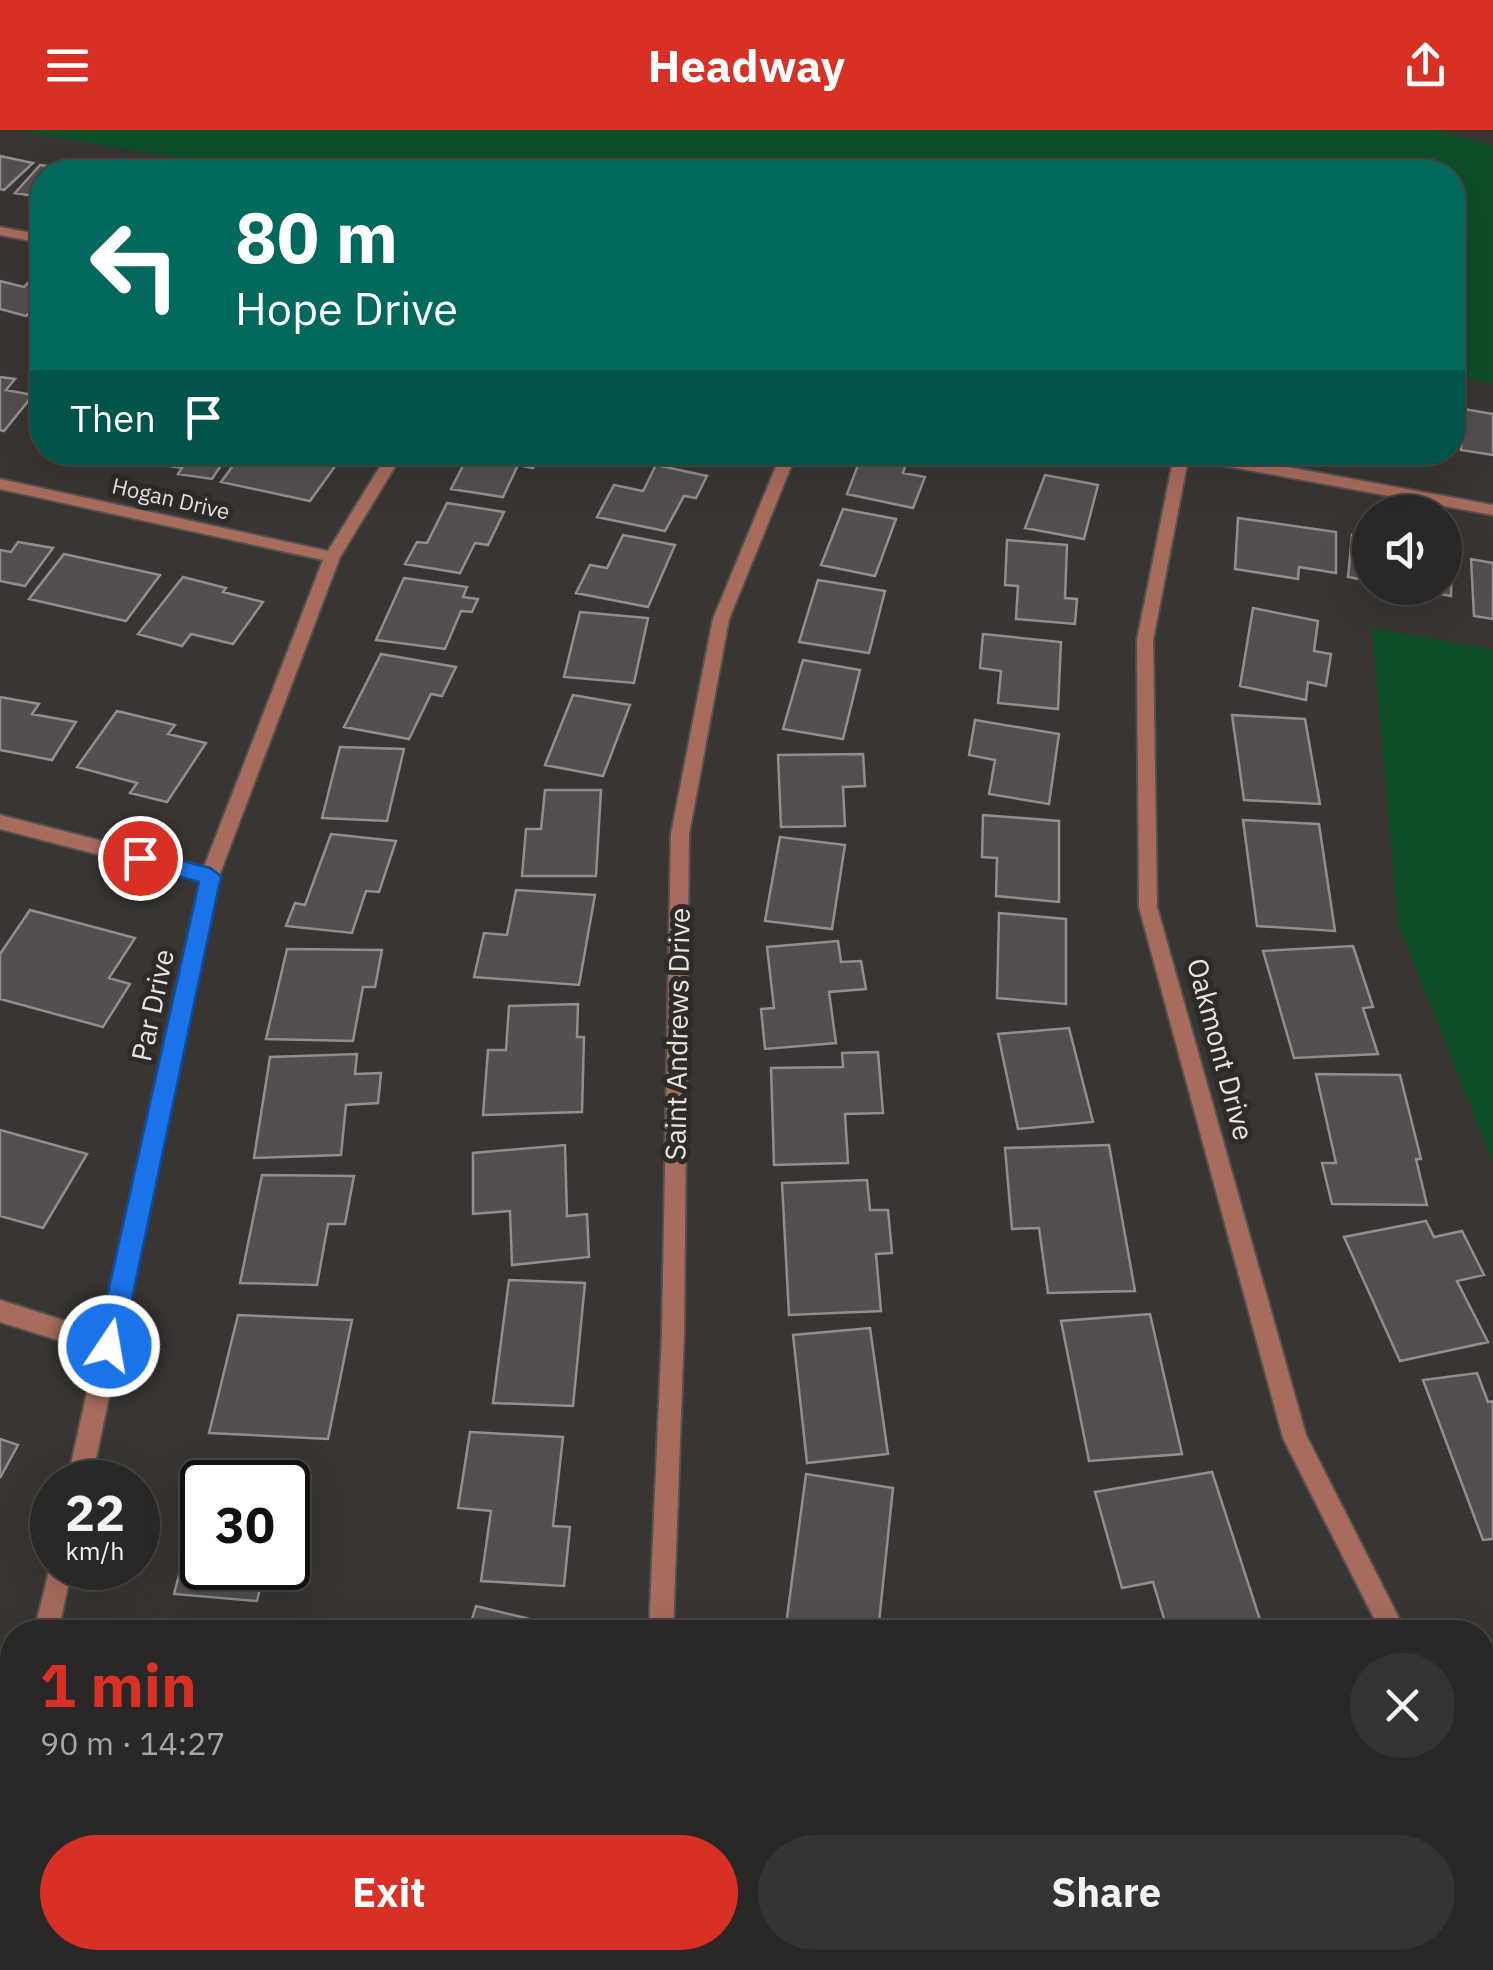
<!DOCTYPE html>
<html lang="en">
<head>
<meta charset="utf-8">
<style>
  body { margin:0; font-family:"IBM Plex Sans",sans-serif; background:#363432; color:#f1f3f6; height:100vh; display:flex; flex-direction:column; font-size:38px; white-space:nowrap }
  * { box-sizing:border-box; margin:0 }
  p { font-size:32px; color:#a5a6a7 }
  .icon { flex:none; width:55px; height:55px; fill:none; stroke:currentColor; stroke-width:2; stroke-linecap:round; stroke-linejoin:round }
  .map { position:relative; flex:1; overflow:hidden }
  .sheet { position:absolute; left:0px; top:1490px; width:1495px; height:350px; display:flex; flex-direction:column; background:#2a2826; border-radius:40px 40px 0 0; box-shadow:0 10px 40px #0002,0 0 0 2px #464443 }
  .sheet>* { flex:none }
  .guide { position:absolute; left:30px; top:30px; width:1435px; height:305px; border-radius:40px; box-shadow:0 10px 40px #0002,0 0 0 2px #464443; background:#00695c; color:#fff; overflow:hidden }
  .tools { position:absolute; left:1352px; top:365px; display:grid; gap:20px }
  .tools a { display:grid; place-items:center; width:110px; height:110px; border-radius:50%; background:#2a2826; box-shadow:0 10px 40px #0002,0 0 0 2px #464443; font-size:50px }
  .speed { position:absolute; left:30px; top:1330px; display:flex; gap:20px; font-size:50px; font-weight:700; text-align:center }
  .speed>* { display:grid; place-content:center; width:130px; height:130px; border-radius:50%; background:#2a2826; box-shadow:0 10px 40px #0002,0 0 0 2px #464443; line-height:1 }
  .speed small { font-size:25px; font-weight:400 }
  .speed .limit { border:5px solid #111; border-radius:15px; background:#fff; color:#111 }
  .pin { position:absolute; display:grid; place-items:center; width:85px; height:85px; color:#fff; margin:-42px; border:5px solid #fff; border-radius:50%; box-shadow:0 2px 10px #0007 }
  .me { position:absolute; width:110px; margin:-55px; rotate:12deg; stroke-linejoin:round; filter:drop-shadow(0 0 8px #0008) }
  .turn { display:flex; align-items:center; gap:35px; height:210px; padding:0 40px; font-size:45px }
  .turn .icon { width:130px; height:130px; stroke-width:2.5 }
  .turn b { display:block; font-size:70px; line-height:85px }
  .then { display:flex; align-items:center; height:95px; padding:0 40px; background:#0003; gap:20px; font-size:38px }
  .round { display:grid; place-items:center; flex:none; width:105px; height:105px; border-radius:52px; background:#363432 }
  .summary { display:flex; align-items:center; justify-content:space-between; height:170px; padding:0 40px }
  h1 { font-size:60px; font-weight:800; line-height:75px; color:#d93025 }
  .cta { display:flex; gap:20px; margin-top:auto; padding:20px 40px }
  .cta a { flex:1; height:115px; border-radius:60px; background:#d93025; color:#fff; font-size:40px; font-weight:800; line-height:115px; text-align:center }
  .cta a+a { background:#363432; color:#f1f3f6 }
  header { display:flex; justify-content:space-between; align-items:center; height:130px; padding:0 40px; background:#d93025; color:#fff; font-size:45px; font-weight:800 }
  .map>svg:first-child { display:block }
</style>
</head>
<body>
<header><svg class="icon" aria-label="menu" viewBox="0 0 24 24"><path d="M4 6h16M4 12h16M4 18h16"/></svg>Headway<svg class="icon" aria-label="share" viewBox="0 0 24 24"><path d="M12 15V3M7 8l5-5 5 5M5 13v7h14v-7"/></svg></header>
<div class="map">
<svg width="1493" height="1840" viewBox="0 0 1493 1840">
  <rect width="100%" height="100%" fill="#383532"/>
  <!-- green -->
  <path fill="#0e4e28" d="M17,0H1434L1493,15V253L1453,247L1452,42H255Z
    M1372,498L1493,519V1033L1398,794Z"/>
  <!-- building -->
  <path fill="#534e4f" stroke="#938d8f" stroke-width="2.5" d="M0,26L33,33L4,60L0,59Z
    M40,35L69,39L42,42V67L15,63Z
    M0,151L24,157L30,151L42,154V171L26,186L0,179Z
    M0,247L15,249L6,260L33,265L4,301L0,300Z
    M1464,279L1493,284V325L1461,320Z
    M134,322H230L212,349L178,344L182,338L129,329Z
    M243,322H294L338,332L310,371L221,352Z
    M470,322H541L533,338L518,335L503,367L451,359Z
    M863,322H910L903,343L925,347L913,378L847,364Z
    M656,335L707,346L696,368L684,366L665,401L597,387L614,355L643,361Z
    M1045,345L1098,355L1084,409L1025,398Z
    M447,373L504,382L488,415L475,413L460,443L405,434L417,412L427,413Z
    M843,379L896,389L875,446L821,435Z
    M1238,388L1336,402V443L1299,437L1298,449L1235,439Z
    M623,405L675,415L648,477L576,463L590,435L607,438Z
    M1352,405L1370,409V451L1348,447Z
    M1007,410L1067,415L1065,468L1077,469L1075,494L1016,489L1018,456L1005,455Z
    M18,412L53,418L25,456L0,451V420L11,422Z
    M1445,422L1452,423L1451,466L1406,458H1445Z
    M64,424L160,445L126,491L29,469Z
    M1471,429L1493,433V489L1474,486Z
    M183,447L226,458L223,462L263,472L233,514L191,504L182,516L138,504Z
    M404,448L467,457L463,467L478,469L472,482L461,481L445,519L376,510Z
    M818,450L885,461L869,523L799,512Z
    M1253,478L1318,491L1314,521L1331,524L1326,556L1308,552L1306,570L1240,556Z
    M580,482L648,488L634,553L564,547Z
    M983,504L1061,512L1058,579L998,573L1001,541L980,538Z
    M381,524L456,537L442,566L431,564L409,609L344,597Z
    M803,530L860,540L843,609L783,599Z
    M573,565L630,575L603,646L545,635Z
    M0,567L39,574L32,584L76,592L52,630L0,620Z
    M117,581L175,595L168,604L206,613L167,672L130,663L137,653L77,637Z
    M1232,585L1305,589L1320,674L1244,670Z
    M975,590L1059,604L1049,674L989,664L995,630L969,625Z
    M340,617L404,619L387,691L322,688Z
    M863,624L865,656L843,657L845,696L781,697L778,625Z
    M545,660H601L596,746H522L526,699H541Z
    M983,685L1059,691V772L996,766L997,728L982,727Z
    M1243,690L1319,694L1335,801L1257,796Z
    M331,704L396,711L379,762L366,761L352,803L286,796L295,773L305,775Z
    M780,707L845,715L832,799L765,791Z
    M516,760L595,765L579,855L474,847L484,803L507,805Z
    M30,780L135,808L109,848L130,854L103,897L0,869V824Z
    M999,783L1066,789V874L997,868Z
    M838,811L841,832L861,831L866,859L829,862L836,913L765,919L761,879L774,878L767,817Z
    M1353,816L1373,877L1363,878L1378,924L1294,928L1263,821Z
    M287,819L382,820L375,857H363L353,911L266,909Z
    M578,874L577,907H584L582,982L483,985L488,920H506L509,876Z
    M1069,898L1093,992L1018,999L998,904Z
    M878,922L883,983L845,984L848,1033L774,1035L771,938L843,937L842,923Z
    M357,924L355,944L381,943L378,973L346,975L341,1025L254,1028L270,927Z
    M1316,944L1400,945L1421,1029H1416L1427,1075L1332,1074L1322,1033H1336Z
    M0,1000L87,1024L43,1098L0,1086Z
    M565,1015L567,1086L587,1084L589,1127L512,1135L510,1081L473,1084V1023Z
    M1109,1015L1135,1161L1048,1163L1039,1098L1012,1099L1005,1018Z
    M262,1045L354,1046L345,1094H328L317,1155L240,1153Z
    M867,1050L870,1080H888L892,1123L876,1124L881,1181L789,1185L782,1053Z
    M1426,1091L1434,1107L1462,1101L1484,1145L1457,1151L1488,1212L1400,1231L1344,1107Z
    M509,1150L585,1153L573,1276L493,1273Z
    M1150,1184L1182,1324L1089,1331L1061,1191Z
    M238,1185L352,1190L328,1309L209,1303Z
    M870,1198L888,1324L807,1333L793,1205Z
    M1477,1243L1488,1272L1493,1271V1409L1483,1410L1423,1250Z
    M470,1302L563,1307L553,1396L570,1397L564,1456L481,1451L491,1381L458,1378Z
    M0,1309L18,1315L0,1348Z
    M210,1330L290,1336L286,1352H204Z
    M1212,1342L1264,1502H1168L1153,1452L1122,1458L1095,1362Z
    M806,1344L893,1358L878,1502H830L786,1495Z
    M202,1359V1438H265L257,1471L174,1464Z
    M476,1476L559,1496L557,1502H468Z
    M180,1491L215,1502H175Z
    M18,1828H163L158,1840H12Z
    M383,1828H468L465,1840H429Z
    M744,1828H880L877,1840H740Z
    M1042,1828H1210L1204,1840H1036Z"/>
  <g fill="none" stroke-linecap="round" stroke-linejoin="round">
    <defs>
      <path id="minor" d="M0,97L42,105V113L0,105Z
        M389,322H404L340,427L219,746L91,1352H67L96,1222L0,1192V1170L100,1202L200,751L0,699V685L204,737L323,430L0,359V349L328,421Z
        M782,322H797L729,489L689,704L684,1202L673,1502H649L662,1202L671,704L713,489Z
        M1171,322H1207L1493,375V385L1188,329L1153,510L1157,777L1306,1305L1406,1502H1381L1283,1308L1139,777L1137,510L1174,326Z
        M52,1429V1438H72L58,1502H34Z
        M12,1552C13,1569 18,1592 0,1600V1562L3,1556Z
        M1482,1661L1493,1668V1708L1482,1702Z
        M577,1828H605L602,1840H574Z"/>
    </defs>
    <!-- minor casing -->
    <use href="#minor" stroke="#54514e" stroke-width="4"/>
    <!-- minor -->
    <use href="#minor" fill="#a86c5d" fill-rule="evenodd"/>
  </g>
  <!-- route -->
  <path fill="#1a73e8" stroke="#114b97" stroke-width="2.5" d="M140,720L210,738L221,746L122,1216L118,1224L109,1228L100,1224L96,1216L199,752L133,734V722Z"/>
  <g text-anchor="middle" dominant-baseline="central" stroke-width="10" stroke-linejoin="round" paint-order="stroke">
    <!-- far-street labels -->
    <g font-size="22" fill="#e7e5e3" stroke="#2e2b28">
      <text transform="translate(171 368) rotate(13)">Hogan Drive</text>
    </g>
    <!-- street labels -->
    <g font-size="28" fill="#e7e5e3" stroke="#2e2b28">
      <text transform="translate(152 875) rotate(-78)">Par Drive</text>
      <text transform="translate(677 904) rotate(-89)">Saint Andrews Drive</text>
      <text transform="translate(1221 919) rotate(75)">Oakmont Drive</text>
    </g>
  </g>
</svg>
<div class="tools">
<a><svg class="icon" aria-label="sound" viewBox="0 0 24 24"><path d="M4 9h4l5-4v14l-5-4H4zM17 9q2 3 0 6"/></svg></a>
</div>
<div class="speed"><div>22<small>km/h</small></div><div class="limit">30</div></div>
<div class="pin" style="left:140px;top:728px;background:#d93025"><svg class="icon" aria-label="arrive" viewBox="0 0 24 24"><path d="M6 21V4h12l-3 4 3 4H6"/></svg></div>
<svg class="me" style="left:109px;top:1216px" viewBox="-20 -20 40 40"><circle r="17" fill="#1a73e8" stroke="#fff" stroke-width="3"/><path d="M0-11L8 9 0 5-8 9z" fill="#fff"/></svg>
<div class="guide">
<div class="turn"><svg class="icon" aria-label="left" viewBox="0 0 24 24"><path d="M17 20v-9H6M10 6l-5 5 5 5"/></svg><div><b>80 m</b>Hope Drive</div></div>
<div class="then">Then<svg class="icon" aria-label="arrive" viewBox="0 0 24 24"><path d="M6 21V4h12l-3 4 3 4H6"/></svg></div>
</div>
<section class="sheet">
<div class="summary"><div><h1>1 min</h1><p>90 m · 14:27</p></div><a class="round"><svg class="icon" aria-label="close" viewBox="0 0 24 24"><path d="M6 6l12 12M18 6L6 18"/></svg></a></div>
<div class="cta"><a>Exit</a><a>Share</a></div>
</section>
</div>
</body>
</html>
